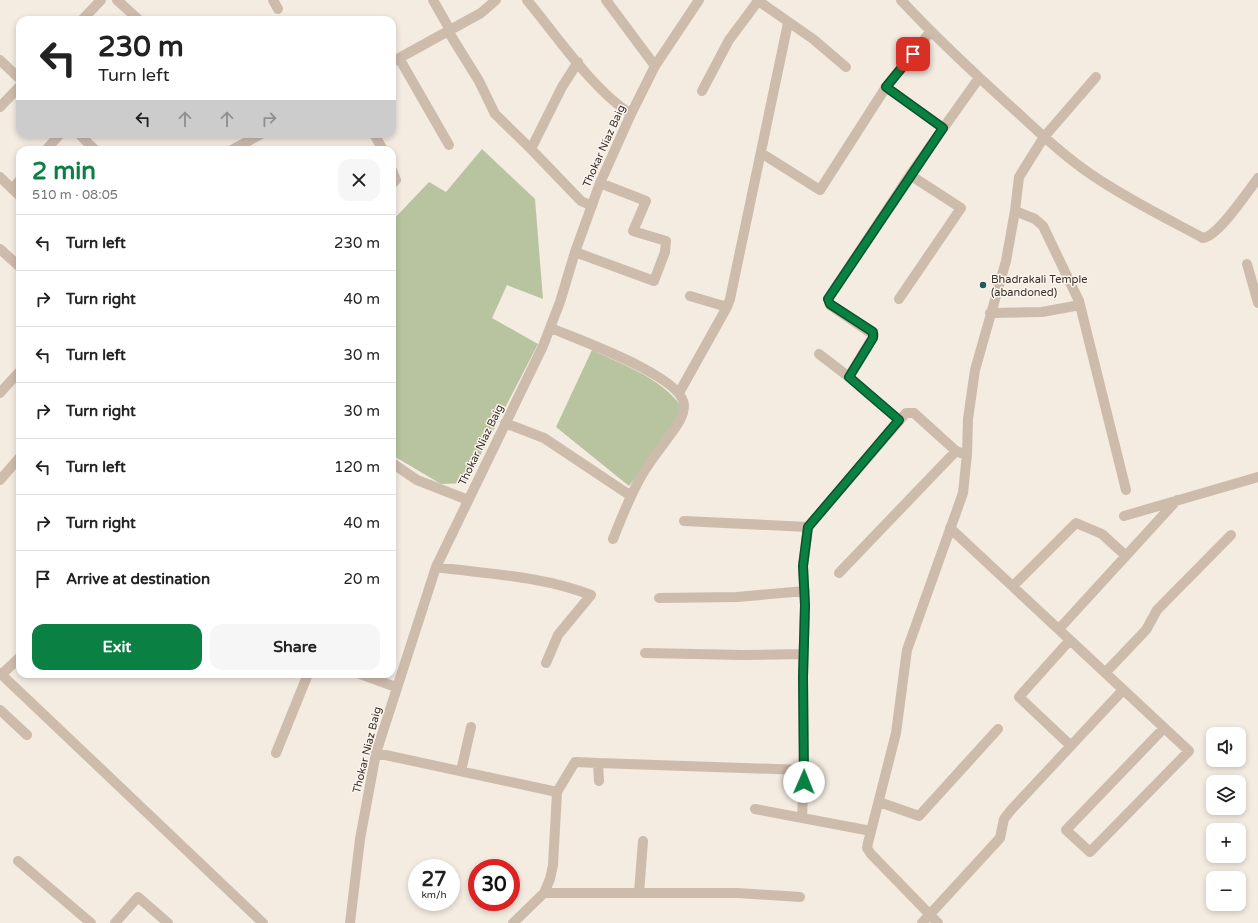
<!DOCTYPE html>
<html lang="en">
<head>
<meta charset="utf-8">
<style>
  body { margin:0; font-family:"Varela Round",sans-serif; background:#f6f6f6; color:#222; height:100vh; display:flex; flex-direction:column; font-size:15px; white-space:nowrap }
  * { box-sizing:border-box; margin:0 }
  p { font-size:13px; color:#767676 }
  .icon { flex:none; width:22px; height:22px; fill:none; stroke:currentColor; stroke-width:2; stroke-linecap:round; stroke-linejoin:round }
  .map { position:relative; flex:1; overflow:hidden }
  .sheet { position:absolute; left:16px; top:146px; width:380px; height:532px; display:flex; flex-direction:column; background:#fff; border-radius:12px; box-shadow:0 2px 6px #0003 }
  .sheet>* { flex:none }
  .guide { position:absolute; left:16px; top:16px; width:380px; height:122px; border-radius:12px; box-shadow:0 2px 6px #0003; background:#fff; color:#222; overflow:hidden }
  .buttons { position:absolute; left:1206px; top:727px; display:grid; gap:8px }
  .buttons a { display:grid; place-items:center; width:40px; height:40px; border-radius:8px; background:#fff; box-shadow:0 2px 6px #0003; font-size:20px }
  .speed { position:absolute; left:408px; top:859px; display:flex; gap:8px; font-size:20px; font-weight:700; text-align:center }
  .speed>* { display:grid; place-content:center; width:52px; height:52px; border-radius:50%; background:#fff; box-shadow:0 2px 6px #0003; line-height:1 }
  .speed small { font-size:10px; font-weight:400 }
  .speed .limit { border:6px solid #d22; background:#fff; color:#111 }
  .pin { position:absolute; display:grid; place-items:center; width:34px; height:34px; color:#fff; margin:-17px; border-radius:8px; box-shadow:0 2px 6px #0006 }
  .me { position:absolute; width:44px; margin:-22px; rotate:1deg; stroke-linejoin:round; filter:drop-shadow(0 0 3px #0008) }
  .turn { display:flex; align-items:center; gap:14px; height:84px; padding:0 16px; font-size:18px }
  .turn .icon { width:52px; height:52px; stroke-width:2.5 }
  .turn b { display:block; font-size:28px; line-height:34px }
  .lanes { display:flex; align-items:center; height:38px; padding:0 16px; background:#0003; justify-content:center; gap:20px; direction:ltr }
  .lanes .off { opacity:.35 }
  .round { display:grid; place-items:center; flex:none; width:42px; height:42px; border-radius:12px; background:#f6f6f6 }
  .summary { display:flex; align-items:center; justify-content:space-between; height:68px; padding:0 16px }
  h1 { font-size:24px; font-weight:700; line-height:30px; color:#0b8043 }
  .action { display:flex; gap:8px; margin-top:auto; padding:8px 16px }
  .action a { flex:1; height:46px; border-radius:12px; background:#0b8043; color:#fff; font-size:16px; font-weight:700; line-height:46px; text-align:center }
  .action a+a { background:#f6f6f6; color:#222 }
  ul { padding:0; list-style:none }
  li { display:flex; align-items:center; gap:12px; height:56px; padding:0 16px; border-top:1px solid #e0e0e0 }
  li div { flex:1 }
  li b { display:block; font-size:15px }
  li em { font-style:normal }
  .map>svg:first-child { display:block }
</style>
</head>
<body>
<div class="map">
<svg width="1258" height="923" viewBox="0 0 1258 923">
  <rect width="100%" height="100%" fill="#f4ebe1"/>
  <!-- green -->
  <path fill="#b8c4a0" d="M482,149L535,199L543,299L507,285L492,318L538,344L466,483L441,484L392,455V221L429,182L446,192Z
    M592,350C623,365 660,377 681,406L677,423L629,486L556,427Z"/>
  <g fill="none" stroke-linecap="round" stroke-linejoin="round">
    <!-- minor -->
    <path stroke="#cdbbac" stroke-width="10" d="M117,0L139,20
      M273,0L278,9
      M433,0L450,30
      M527,0C556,35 593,90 631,114
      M606,0L655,66
      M757,0L813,39L846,67
      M901,0C938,40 977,76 1017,112C1041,134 1065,157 1092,175C1127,199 1166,218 1203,238C1218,237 1248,191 1258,178
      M82,20L101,0
      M448,31L479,81L495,114L531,149L562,87L578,62
      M399,58L449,145
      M0,60L20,79
      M392,62L481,13L496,0
      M886,87L931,31
      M702,91L729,40L758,1
      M0,107L20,86
      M79,134L95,150
      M374,134L383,150
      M531,149L581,201L592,206
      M46,150L60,134
      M232,150L261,134
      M761,153L820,190L886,87L943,128
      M392,170L396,180L392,184
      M0,177L20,196
      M12,189L20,180
      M1015,211L1035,219L1043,226L1079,301L1126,490
      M0,249L20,267
      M575,252L654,281L665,252L666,241L633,231L646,201L600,183
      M1247,264L1258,303
      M690,296L727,307
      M899,299L961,208L910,175
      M990,313L1042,312L1080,305
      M551,328C576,339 683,376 684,405C684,417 676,427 670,435C661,448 650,461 642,475C630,495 622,517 613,539
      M819,354L849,377L899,420
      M849,377L874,335L830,305L828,299L910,175L979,78
      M0,393L20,371
      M679,393L727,307L730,299L788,23
      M505,423L544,438L631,496
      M392,463L417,480L468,500
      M0,480L20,457
      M1124,516L1258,477
      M684,521L808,527
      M950,528L1189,751L1090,852L1066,830L1164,728
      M436,567C487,574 543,576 591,595L558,635L546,663
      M839,573L956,451L961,453
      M1013,586L1076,523L1102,534L1126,556
      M659,598L737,597L805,591
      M1059,629L1177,500
      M1070,640L1019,697L1071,746
      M645,653L743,655L804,654
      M0,673L263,923
      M1105,673L1146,630L1157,610L1231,535
      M360,674L396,687
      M1,675L20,657
      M0,710L27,735
      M276,753L308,674
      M376,753L557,792
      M598,763L804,770
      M461,771L471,727
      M879,802L919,816L998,729
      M755,809L871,831
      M802,818L804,770L803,677L805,605L803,566L808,527L906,413H914L956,451
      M18,861L91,923
      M544,893H738L800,897
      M639,893L643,841
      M115,923L138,897L168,923
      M350,923L360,839L376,753L436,567L543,346L560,302L575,252L600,183L631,114L655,66L699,0
      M513,923L544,893L550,879L553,865L557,792L575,762L598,763L599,781
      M922,923L1000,838L1004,819L1011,810L1123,690
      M938,923L871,854L867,848L868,843L896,733L907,650L963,493L967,454L968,419L975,370L1006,261L1015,211L1019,177L1044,137L1096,77"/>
  </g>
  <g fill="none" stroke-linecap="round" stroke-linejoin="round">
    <defs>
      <path id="route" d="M804,782L803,677L805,605L803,566L808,527L899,420L849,377L873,338V332L830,304L828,299L943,128L886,87L913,54"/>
    </defs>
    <!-- route casing -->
    <use href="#route" stroke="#07532c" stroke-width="10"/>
    <!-- route -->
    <use href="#route" stroke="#0b8043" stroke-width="7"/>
  </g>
  <!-- markers -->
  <circle fill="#1f5a5e" stroke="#fbf5ee" stroke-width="1.5" cx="983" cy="285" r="4"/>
  <g text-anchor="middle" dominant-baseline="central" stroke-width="3" stroke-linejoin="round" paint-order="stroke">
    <!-- street labels -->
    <g font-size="11" fill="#3b302b" stroke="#fbf5ee">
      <text transform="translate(604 146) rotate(-66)">Thokar Niaz Baig</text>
      <text transform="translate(481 445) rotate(-64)">Thokar Niaz Baig</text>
      <text transform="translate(367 750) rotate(-76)">Thokar Niaz Baig</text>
    </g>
    <!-- poi labels -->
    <g font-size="11" fill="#3b302b" stroke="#fbf5ee" text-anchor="start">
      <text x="991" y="279">Bhadrakali Temple<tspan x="991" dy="13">(abandoned)</tspan></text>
    </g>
  </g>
</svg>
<div class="buttons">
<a><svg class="icon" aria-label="sound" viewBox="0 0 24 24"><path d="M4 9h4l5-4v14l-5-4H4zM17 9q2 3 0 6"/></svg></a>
<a><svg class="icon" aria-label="layers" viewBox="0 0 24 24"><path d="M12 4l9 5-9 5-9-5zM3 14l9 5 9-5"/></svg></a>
<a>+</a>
<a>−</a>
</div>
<div class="speed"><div>27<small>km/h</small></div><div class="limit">30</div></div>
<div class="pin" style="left:913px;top:54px;background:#d93025"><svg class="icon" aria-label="arrive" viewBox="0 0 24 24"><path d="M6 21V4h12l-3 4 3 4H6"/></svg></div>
<svg class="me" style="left:804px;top:782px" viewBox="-20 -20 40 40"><circle r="19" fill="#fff"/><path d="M0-13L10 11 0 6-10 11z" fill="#0b8043"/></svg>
<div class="guide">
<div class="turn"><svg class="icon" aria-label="left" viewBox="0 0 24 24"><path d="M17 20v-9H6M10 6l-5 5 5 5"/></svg><div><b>230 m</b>Turn left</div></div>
<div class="lanes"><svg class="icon" aria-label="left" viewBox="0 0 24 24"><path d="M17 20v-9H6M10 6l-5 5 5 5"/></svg><svg class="icon off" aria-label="ahead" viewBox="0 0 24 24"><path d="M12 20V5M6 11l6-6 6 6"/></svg><svg class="icon off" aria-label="ahead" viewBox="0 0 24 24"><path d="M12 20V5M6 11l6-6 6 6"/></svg><svg class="icon off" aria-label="right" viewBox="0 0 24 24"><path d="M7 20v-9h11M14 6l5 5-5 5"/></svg></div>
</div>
<section class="sheet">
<div class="summary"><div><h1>2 min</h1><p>510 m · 08:05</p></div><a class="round"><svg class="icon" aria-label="close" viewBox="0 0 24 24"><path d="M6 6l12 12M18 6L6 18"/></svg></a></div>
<ul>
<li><svg class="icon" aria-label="left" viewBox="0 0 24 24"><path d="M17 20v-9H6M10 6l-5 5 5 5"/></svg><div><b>Turn left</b></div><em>230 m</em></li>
<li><svg class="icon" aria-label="right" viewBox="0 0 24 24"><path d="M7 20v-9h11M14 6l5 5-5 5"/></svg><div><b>Turn right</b></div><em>40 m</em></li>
<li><svg class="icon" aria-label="left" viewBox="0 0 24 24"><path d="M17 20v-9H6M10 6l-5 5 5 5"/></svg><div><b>Turn left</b></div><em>30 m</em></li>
<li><svg class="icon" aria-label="right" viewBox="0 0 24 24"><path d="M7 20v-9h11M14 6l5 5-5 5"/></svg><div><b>Turn right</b></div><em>30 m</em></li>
<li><svg class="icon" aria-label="left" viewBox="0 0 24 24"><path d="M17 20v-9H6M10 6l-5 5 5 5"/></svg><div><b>Turn left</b></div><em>120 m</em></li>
<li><svg class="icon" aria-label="right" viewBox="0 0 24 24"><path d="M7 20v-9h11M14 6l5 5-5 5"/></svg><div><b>Turn right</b></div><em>40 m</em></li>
<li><svg class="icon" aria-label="arrive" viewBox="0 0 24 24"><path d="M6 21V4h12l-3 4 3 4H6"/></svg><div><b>Arrive at destination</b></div><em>20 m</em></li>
</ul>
<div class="action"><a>Exit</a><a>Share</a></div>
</section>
</div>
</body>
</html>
